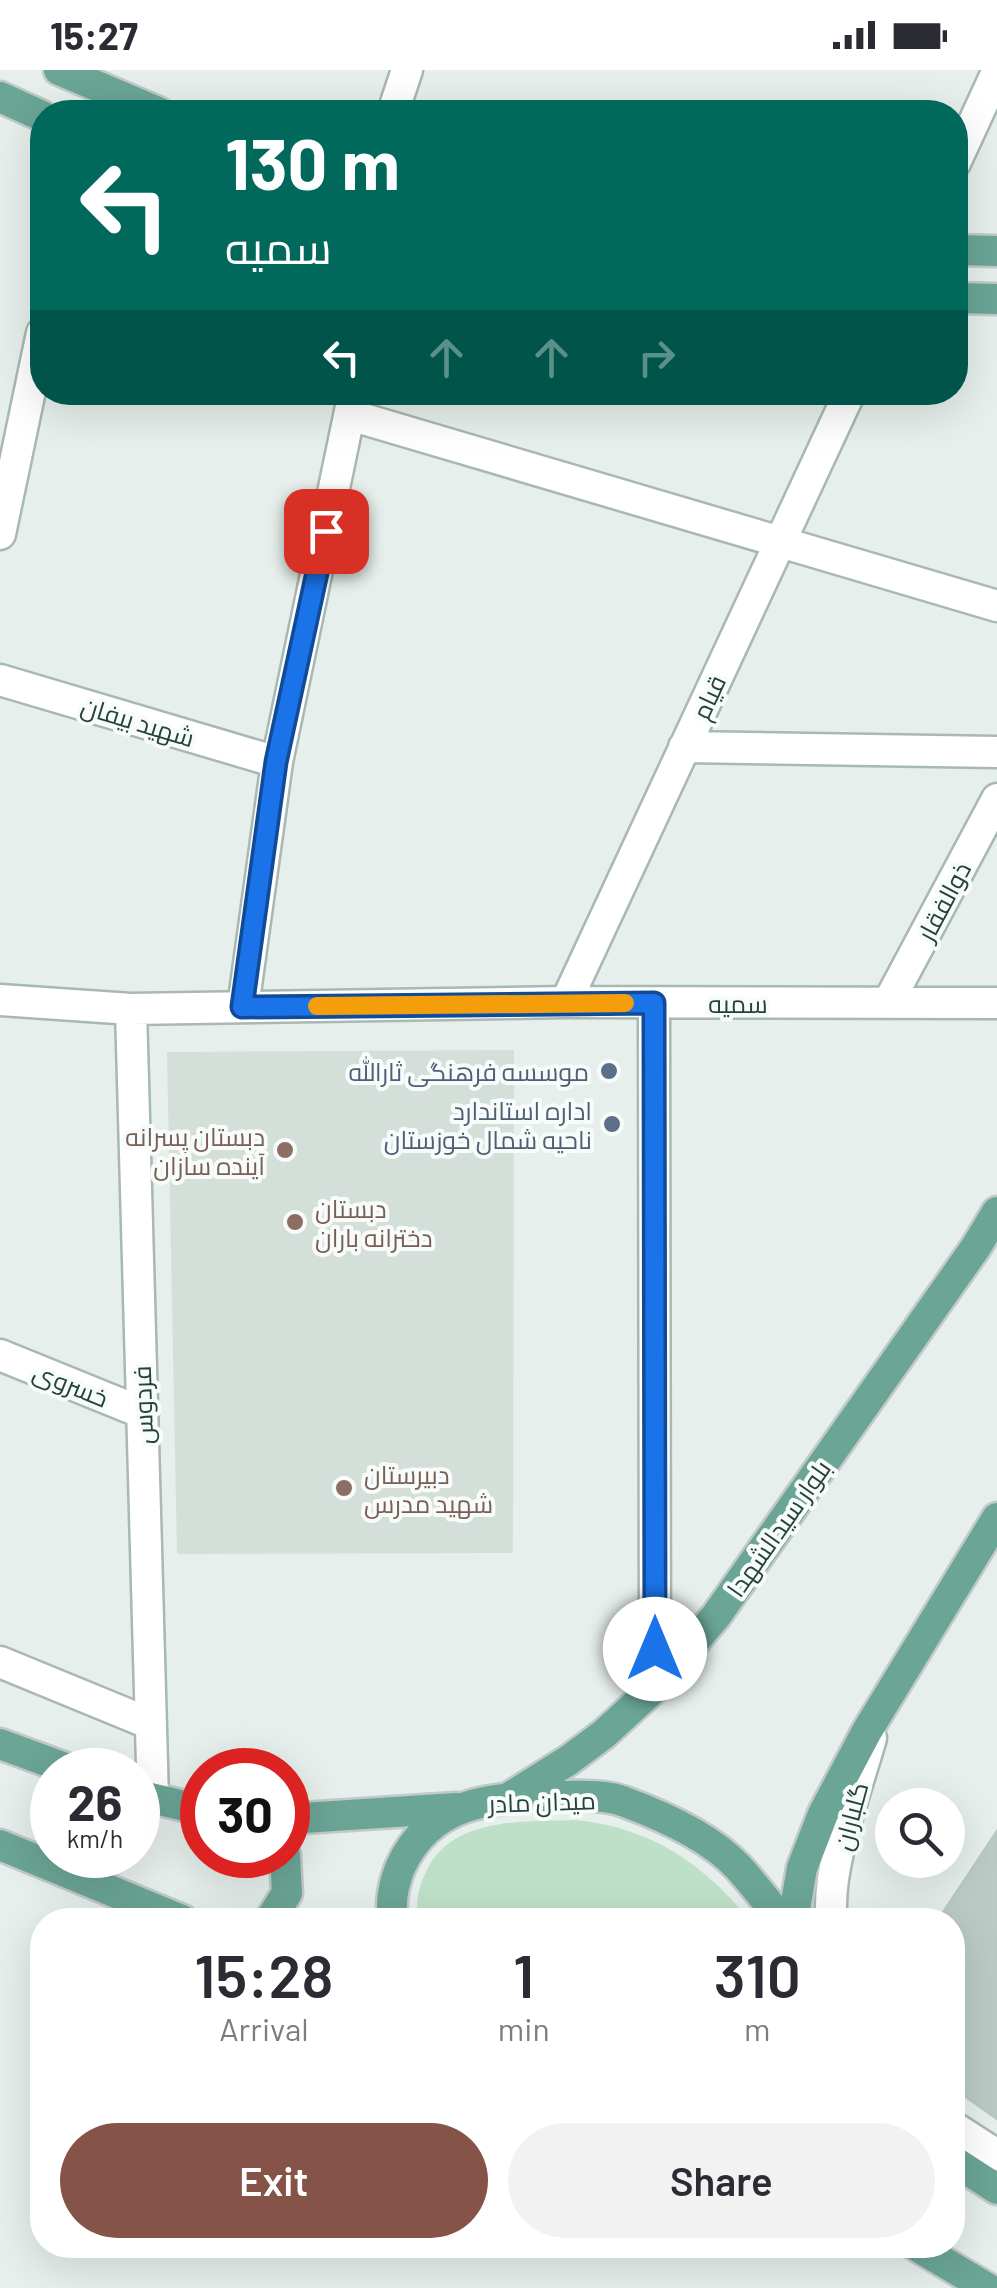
<!DOCTYPE html>
<html lang="en">
<head>
<meta charset="utf-8">
<style>
  body { margin:0; font-family:Barlow,Cairo,sans-serif; background:#f2f2f3; color:#2b2b33; height:100vh; display:flex; flex-direction:column; font-size:38px; white-space:nowrap }
  * { box-sizing:border-box; margin:0 }
  p { font-size:32px; color:#7c7c81 }
  .icon { flex:none; width:55px; height:55px; fill:none; stroke:currentColor; stroke-width:2; stroke-linecap:round; stroke-linejoin:round }
  .map { position:relative; flex:1; overflow:hidden }
  .details { position:absolute; left:30px; top:1838px; width:935px; height:350px; display:flex; flex-direction:column; background:#fff; border-radius:40px; box-shadow:0 10px 40px #0002 }
  .details>* { flex:none }
  .hud { position:absolute; left:30px; top:30px; width:938px; height:305px; border-radius:40px; box-shadow:0 10px 40px #0002; background:#00695c; color:#fff; overflow:hidden }
  .tools { position:absolute; left:875px; top:1718px; display:grid; gap:20px }
  .tools a { display:grid; place-items:center; width:90px; height:90px; border-radius:50%; background:#fff; box-shadow:0 10px 40px #0002; font-size:50px }
  .speed { position:absolute; left:30px; top:1678px; display:flex; gap:20px; font-size:50px; font-weight:700; text-align:center }
  .speed>* { display:grid; place-content:center; width:130px; height:130px; border-radius:50%; background:#fff; box-shadow:0 10px 40px #0002; line-height:1 }
  .speed small { font-size:25px; font-weight:400 }
  .speed .limit { border:15px solid #d22; background:#fff; color:#111 }
  .pin { position:absolute; display:grid; place-items:center; width:85px; height:85px; color:#fff; margin:-42px; border-radius:20px; box-shadow:0 5px 15px #0006 }
  .me { position:absolute; width:110px; margin:-55px; rotate:0deg; stroke-linejoin:round; filter:drop-shadow(0 0 8px #0008) }
  .turn { display:flex; align-items:center; gap:35px; height:210px; padding:0 30px; font-size:45px }
  .turn .icon { width:130px; height:130px; stroke-width:2.5 }
  .turn b { display:block; font-size:70px; line-height:85px }
  .lanes { display:flex; align-items:center; height:95px; padding:0 30px; background:#0003; justify-content:center; gap:50px; direction:ltr }
  .lanes .off { opacity:.35 }
  .eta { display:flex; justify-content:space-evenly; align-items:center; height:170px; text-align:center }
  .eta b { font-size:60px; font-weight:600; line-height:70px }
  .cta { display:flex; gap:20px; margin-top:auto; padding:20px 30px }
  .cta a { flex:1; height:115px; border-radius:60px; background:#855347; color:#fff; font-size:40px; font-weight:600; line-height:115px; text-align:center }
  .cta a+a { background:#f2f2f3; color:#2b2b33 }
  .status { display:flex; justify-content:space-between; align-items:center; height:70px; padding:0 50px; background:#fff; direction:ltr }
  .status svg { height:28px; fill:currentColor }
  .map>svg:first-child { display:block }
</style>
</head>
<body>
<div class="status"><b>15:27</b><svg viewBox="0 0 49 12"><path d="M0 12V9h3v3zM5 12V6h3v6zM10 12V3h3v9zM15 12V0h3v12zM26 1h20v11H26zM47 4h2v5h-2z"/></svg></div>
<div class="map">
<svg width="997" height="2218" viewBox="0 0 997 2218">
  <rect width="100%" height="100%" fill="#e6efeb"/>
  <!-- built -->
  <path fill="#d4dfda" d="M514,980L513,1483L177,1484L167,982Z"/>
  <!-- green -->
  <path fill="#bfe0c8" d="M577,1750C653,1759 701,1792 750,1850H419C415,1834 418,1819 425,1804C450,1746 523,1752 577,1750Z"/>
  <!-- building -->
  <path fill="#bbcac4" stroke="#b8c9c2" stroke-width="2.5" d="M997,1761V2049L952,2017V1850H938Z
    M997,1761V2049L952,2017V1850H938Z
    M997,1761V2049L952,2017V1850H938Z
    M997,1761V2049L952,2017V1850H938Z
    M997,1761V2049L952,2017V1850H938Z"/>
  <g fill="none" stroke-linecap="round" stroke-linejoin="round">
    <defs>
      <path id="minor" d="M393,42L407,0
        M955,93L997,2
        M350,345L997,536
        M0,464L42,263
        M0,610L277,692
        M684,677L997,682
        M0,930L131,939L566,932L997,933
        M566,932L850,322
        M654,933L655,1617
        M888,933L997,729
        M243,937L277,692L354,322
        M131,939L153,1730
        M0,1285L143,1343
        M0,1592L151,1654
        M832,1850C825,1801 857,1718 871,1668
        M952,2056L997,2085"/>
      <path id="major" d="M59,0L158,42
        M0,27L42,46
        M955,180L997,181
        M955,228L997,229
        M0,1674L71,1700
        M138,1725L202,1740
        M510,1727L569,1690L604,1664L655,1617L716,1546L976,1177L997,1142
        M288,1749L456,1738
        M0,1775L182,1850
        M270,1850L287,1823L285,1785
        M393,1850C390,1833 394,1813 400,1798C430,1730 492,1728 556,1726C578,1726 605,1724 625,1732C663,1746 710,1767 738,1797C753,1813 767,1832 782,1850
        M793,1850L802,1798L823,1744L867,1661L997,1448
        M952,2090L997,2119
        M915,2175L987,2218"/>
    </defs>
    <!-- minor casing -->
    <use href="#minor" stroke="#a8b8b2" stroke-width="35"/>
    <!-- major casing -->
    <use href="#major" stroke="#c2cac8" stroke-width="35"/>
    <!-- minor -->
    <use href="#minor" stroke="#fff" stroke-width="30"/>
    <!-- major -->
    <use href="#major" stroke="#6aa596" stroke-width="30"/>
  </g>
  <g fill="none" stroke-linecap="round" stroke-linejoin="round">
    <defs>
      <path id="route" d="M326,461L276,692L242,937L654,933L655,1579"/>
    </defs>
    <!-- route casing -->
    <use href="#route" stroke="#114b97" stroke-width="25"/>
    <!-- route -->
    <use href="#route" stroke="#1a73e8" stroke-width="18"/>
    <!-- slow -->
    <path stroke="#f59e0b" stroke-width="18" d="M317,936L625,933"/>
  </g>
  <!-- markers -->
  <g fill="#5c6f8a" stroke="#f7fbf9" stroke-width="4">
    <circle cx="609" cy="1001" r="10"/>
    <circle cx="612" cy="1054" r="10"/>
  </g>
  <g fill="#8d6e63" stroke="#f7fbf9" stroke-width="4">
    <circle cx="285" cy="1080" r="10"/>
    <circle cx="295" cy="1152" r="10"/>
    <circle cx="344" cy="1418" r="10"/>
  </g>
  <g text-anchor="middle" dominant-baseline="central" stroke-width="8" stroke-linejoin="round" paint-order="stroke">
    <!-- street labels -->
    <g font-size="25" fill="#24423a" stroke="#f7fbf9">
      <text transform="translate(708 627) rotate(-65)">قیام</text>
      <text transform="translate(138 651) rotate(17)">شهید بیفان</text>
      <text transform="translate(943 831) rotate(-62)">ذوالفقار</text>
      <text x="738" y="933">سمیه</text>
      <text transform="translate(71 1314) rotate(22)">خسروی</text>
      <text transform="translate(142 1335) rotate(-92)">فردوس</text>
      <text transform="translate(778 1458) rotate(-55)">بلوار سیدالشهدا</text>
      <text transform="translate(542 1731) rotate(-2)">میدان مادر</text>
      <text transform="translate(850 1746) rotate(-75)">گلباران</text>
    </g>
    <!-- service labels -->
    <g font-size="25" fill="#4e5e75" stroke="#f7fbf9" text-anchor="end">
      <text x="589" y="1001">موسسه فرهنگی ثارالله</text>
      <text x="592" y="1040">اداره استاندارد<tspan x="592" dy="29">ناحیه شمال خوزستان</tspan></text>
    </g>
    <!-- education labels -->
    <g font-size="25" fill="#785e54" stroke="#f7fbf9" text-anchor="start">
      <text x="265" y="1066" text-anchor="end">دبستان پسرانه<tspan x="265" dy="29">آینده سازان</tspan></text>
      <text x="315" y="1138">دبستان<tspan x="315" dy="29">دخترانه باران</tspan></text>
      <text x="364" y="1404">دبیرستان<tspan x="364" dy="29">شهید مدرس</tspan></text>
    </g>
  </g>
</svg>
<div class="tools">
<a><svg class="icon" aria-label="search" viewBox="0 0 24 24"><circle cx="10" cy="10" r="6"/><path d="M15 15l6 6"/></svg></a>
</div>
<div class="speed"><div>26<small>km/h</small></div><div class="limit">30</div></div>
<div class="pin" style="left:326px;top:461px;background:#d93025"><svg class="icon" aria-label="arrive" viewBox="0 0 24 24"><path d="M6 21V4h12l-3 4 3 4H6"/></svg></div>
<svg class="me" style="left:655px;top:1579px" viewBox="-20 -20 40 40"><circle r="19" fill="#fff"/><path d="M0-13L10 11 0 6-10 11z" fill="#1a73e8"/></svg>
<div class="hud">
<div class="turn"><svg class="icon" aria-label="left" viewBox="0 0 24 24"><path d="M17 20v-9H6M10 6l-5 5 5 5"/></svg><div><b>130 m</b>سمیه</div></div>
<div class="lanes"><svg class="icon" aria-label="left" viewBox="0 0 24 24"><path d="M17 20v-9H6M10 6l-5 5 5 5"/></svg><svg class="icon off" aria-label="ahead" viewBox="0 0 24 24"><path d="M12 20V5M6 11l6-6 6 6"/></svg><svg class="icon off" aria-label="ahead" viewBox="0 0 24 24"><path d="M12 20V5M6 11l6-6 6 6"/></svg><svg class="icon off" aria-label="right" viewBox="0 0 24 24"><path d="M7 20v-9h11M14 6l5 5-5 5"/></svg></div>
</div>
<section class="details">
<div class="eta">
<div><b>15:28</b><p>Arrival</p></div>
<div><b>1</b><p>min</p></div>
<div><b>310</b><p>m</p></div>
</div>
<div class="cta"><a>Exit</a><a>Share</a></div>
</section>
</div>
</body>
</html>
